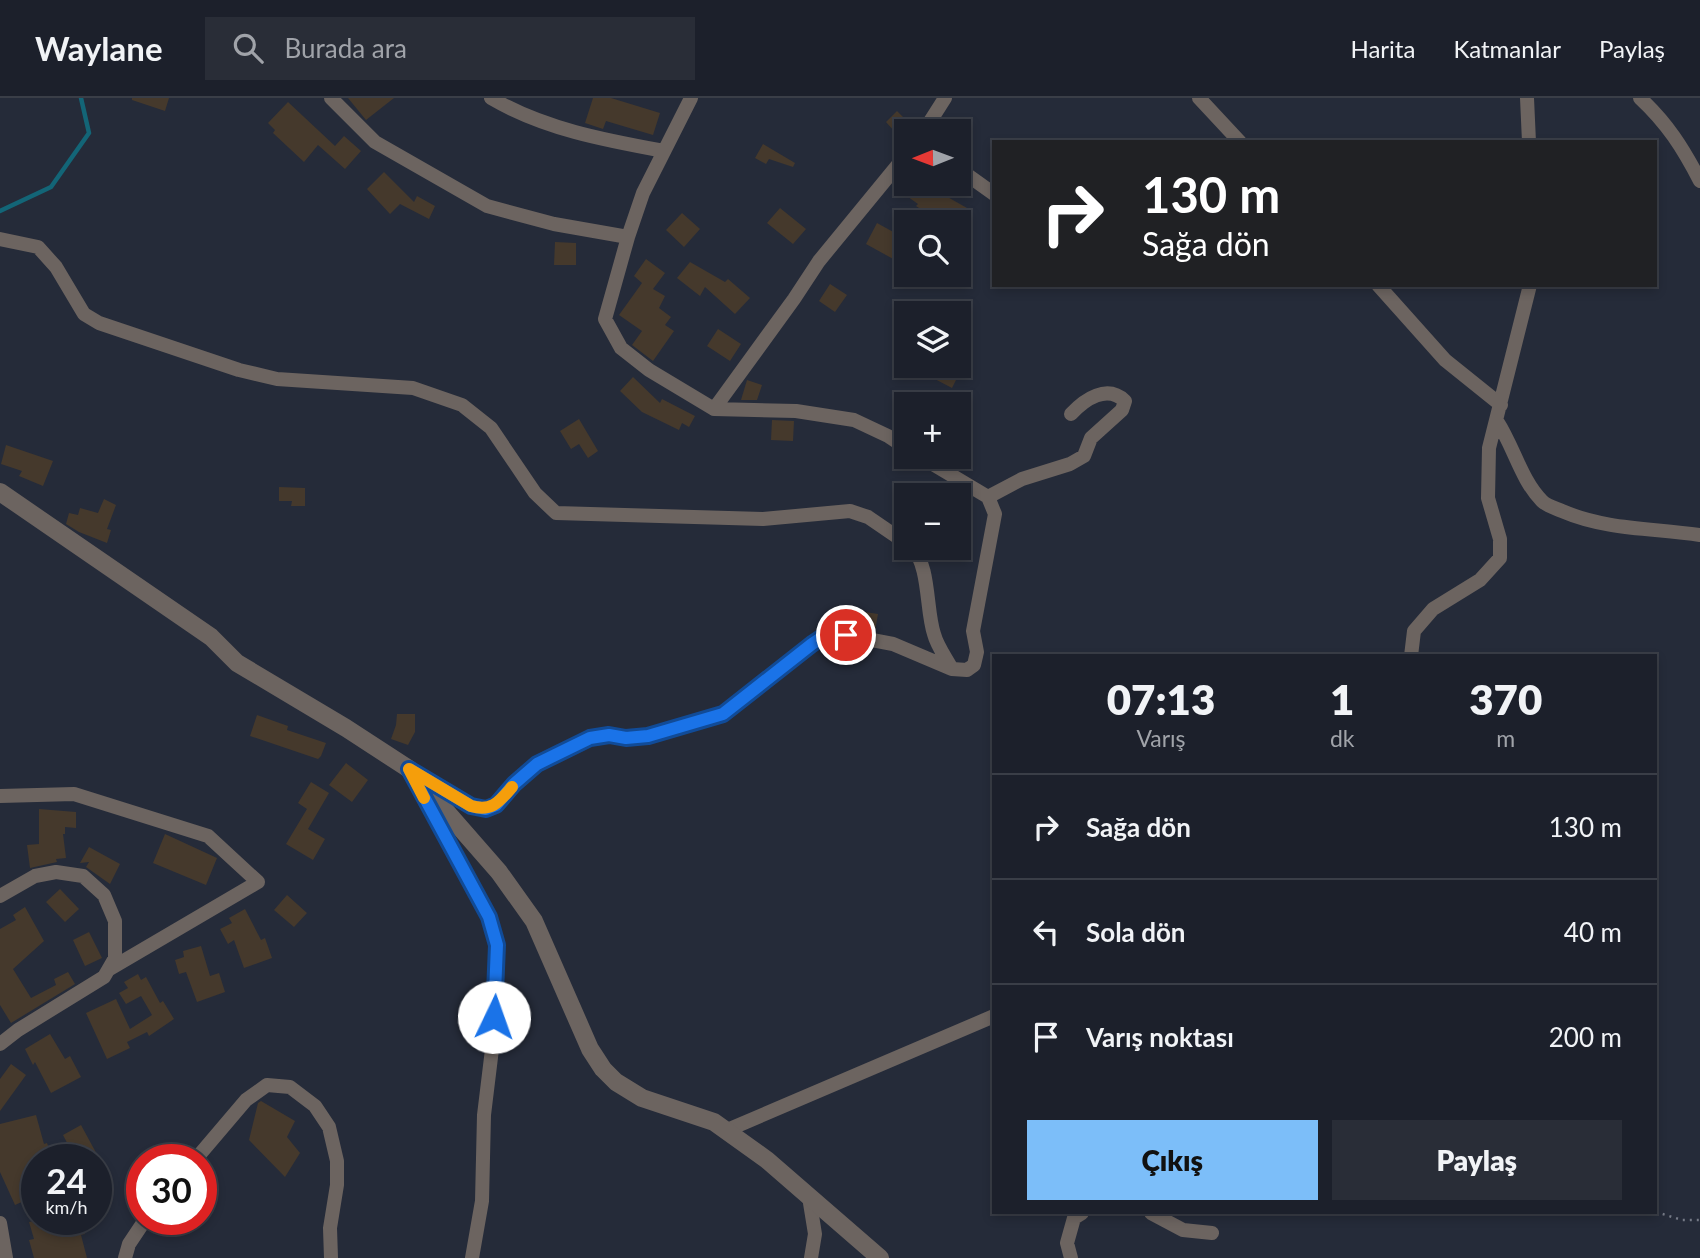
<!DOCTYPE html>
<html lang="tr">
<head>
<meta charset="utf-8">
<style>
  body { margin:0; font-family:Lato,sans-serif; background:#292d37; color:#f1f3f6; height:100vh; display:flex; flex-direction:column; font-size:26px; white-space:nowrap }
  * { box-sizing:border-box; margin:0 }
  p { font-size:23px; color:#a0a3a9 }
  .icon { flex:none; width:38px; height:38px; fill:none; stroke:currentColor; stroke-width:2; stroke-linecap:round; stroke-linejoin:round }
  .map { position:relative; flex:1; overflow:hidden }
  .sheet { position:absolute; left:992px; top:556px; width:665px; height:560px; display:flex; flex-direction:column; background:#1c202b; border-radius:0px; box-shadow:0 4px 10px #0003,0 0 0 2px #3a3e47 }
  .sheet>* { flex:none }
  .guide { position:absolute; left:992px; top:42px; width:665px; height:147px; border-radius:0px; box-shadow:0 4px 10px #0003,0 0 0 2px #3a3e47; background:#202124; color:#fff; overflow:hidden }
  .needle { width:46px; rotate:269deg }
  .buttons { position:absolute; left:894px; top:21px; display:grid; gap:14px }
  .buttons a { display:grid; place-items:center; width:77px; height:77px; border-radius:0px; background:#1c202b; box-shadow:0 4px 10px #0003,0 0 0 2px #3a3e47; font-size:35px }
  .speed { position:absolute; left:21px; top:1046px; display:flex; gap:14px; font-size:35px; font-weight:700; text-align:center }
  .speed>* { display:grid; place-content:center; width:91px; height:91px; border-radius:50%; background:#1c202b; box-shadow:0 4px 10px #0003,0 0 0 2px #3a3e47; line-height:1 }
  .speed small { font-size:18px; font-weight:400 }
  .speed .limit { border:10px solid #d22; background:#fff; color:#111 }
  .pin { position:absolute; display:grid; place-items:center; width:60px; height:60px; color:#fff; margin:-30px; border:4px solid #fff; border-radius:50%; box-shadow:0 2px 7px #0007 }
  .me { position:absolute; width:77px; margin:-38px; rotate:3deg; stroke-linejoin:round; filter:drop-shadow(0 0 5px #0008) }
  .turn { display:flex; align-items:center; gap:24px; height:147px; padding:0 35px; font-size:32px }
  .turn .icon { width:91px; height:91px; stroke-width:2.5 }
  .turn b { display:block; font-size:49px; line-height:60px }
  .eta { display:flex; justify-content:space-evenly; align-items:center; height:119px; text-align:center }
  .eta b { font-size:42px; font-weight:800; line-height:49px }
  .button { display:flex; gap:14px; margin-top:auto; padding:14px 35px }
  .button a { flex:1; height:80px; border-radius:0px; background:#7cbef9; color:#111; font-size:28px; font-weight:800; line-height:80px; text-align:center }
  .button a+a { background:#292d37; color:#f1f3f6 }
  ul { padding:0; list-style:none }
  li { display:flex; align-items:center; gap:21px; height:105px; padding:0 35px; border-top:2px solid #3a3e47 }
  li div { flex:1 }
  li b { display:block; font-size:26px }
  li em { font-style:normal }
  header { display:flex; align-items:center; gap:42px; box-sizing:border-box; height:98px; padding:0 35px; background:#1c202b; border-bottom:2px solid #3a3e47 }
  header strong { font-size:33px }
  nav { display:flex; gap:38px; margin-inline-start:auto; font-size:24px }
  .search { width:490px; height:63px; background:#292d37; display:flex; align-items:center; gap:18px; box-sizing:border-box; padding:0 24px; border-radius:0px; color:#a0a3a9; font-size:26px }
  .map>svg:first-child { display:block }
</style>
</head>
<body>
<header>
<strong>Waylane</strong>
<div class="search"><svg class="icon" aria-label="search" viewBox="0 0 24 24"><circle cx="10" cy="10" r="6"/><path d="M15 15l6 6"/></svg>Burada ara</div>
<nav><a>Harita</a><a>Katmanlar</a><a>Paylaş</a></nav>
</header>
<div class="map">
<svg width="1700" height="1160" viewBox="0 0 1700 1160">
  <rect width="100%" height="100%" fill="#252b39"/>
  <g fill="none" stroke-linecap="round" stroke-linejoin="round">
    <!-- stream -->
    <path stroke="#136577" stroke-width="4.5" d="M0,113L51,89L89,35L81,0"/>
  </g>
  <!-- building -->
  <path fill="#45392c" d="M132,0H169L165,13L132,2Z
    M348,0H394L366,22Z
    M593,0H611L660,15L653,37L606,23L603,31L585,25Z
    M288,4L335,48L344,38L361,53L345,71L318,47L304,64L273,35L275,32L268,25Z
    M897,13L915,31L914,33H906V45L904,43L901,46L892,37L895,34L886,24Z
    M763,46L795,65L793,69L769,61L766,66L755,60Z
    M384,74L414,104L417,98L435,108L429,121L400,106L390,116L367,91Z
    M911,86H938L947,92L944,97L967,110L959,124H953L933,113L930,117L916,108L918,106L904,96Z
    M780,110L806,131L793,146L767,125Z
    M682,115L700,131L684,149L666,132Z
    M877,125L906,141L895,162L866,146Z
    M555,144L576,145V167H554Z
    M646,161L665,175L653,191L665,198L659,210L671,219L665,227L674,233L653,263L632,247L642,233L619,217L642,185L634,178Z
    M690,164L725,184L728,181L750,200L735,216L705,189L700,198L677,180Z
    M830,186L847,197L835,214L819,203Z
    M718,231L741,246L730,263L707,248Z
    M934,268H963L952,290L929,278Z
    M633,279L660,305L662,301L695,318L689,329L682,325L679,332L642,314L620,293Z
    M747,282L762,287L757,302H741Z
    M579,321L598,353L588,360L579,346L571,351L560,333Z
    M772,322L794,323L793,343L771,342Z
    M6,347L53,363L43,388L19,378L22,373L1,366Z
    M279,389L305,390V408H291L292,403H279Z
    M104,401L116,407L107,431L111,432L107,445L79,434L66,426L69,415L78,417L80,410L98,415Z
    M858,513L878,516L875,533L856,529Z
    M397,616H415V634L408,647L391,641L396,627Z
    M257,617L288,628L287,632L326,645L321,658L318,661L250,638Z
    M346,665L368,682L352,704L329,687Z
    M311,684L329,695L308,731L325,741L313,762L286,746L307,711L298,705Z
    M39,711L76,714V730L65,729V736H63L66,760L56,761L57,764L30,770L27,747L39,746Z
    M165,736L217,760L206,787L153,765Z
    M89,749L120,766L110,786L86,769L89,764L80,765Z
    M60,791L79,811L65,824L46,804Z
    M287,797L307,815L294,829L274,812Z
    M25,809L44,843L13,871L31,900L56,887L54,881L68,874L75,886L11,925L0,907V831L16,822L13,817Z
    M245,811L261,842L265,840L272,860L244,870L234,842L228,846L220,831L232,825L229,820Z
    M89,834L102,860L85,868L73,842Z
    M201,848L210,878L219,875L225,894L197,904L186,874L179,876L175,862L184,859L183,853Z
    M138,876L141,882L146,879L160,905L163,903L174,921L149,938L147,934L127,944L130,950L107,961L86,915L116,901L130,931L152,917L141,898L126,906L119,895L128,890L124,884Z
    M50,936L65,961L70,958L81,979L51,995L35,964L33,967L25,951Z
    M11,966L26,977L0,1013V981Z
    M261,1003L295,1023L287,1039L300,1055L285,1079L249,1042L258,1005Z
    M36,1017L44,1046L47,1045L53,1062H37V1097L15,1107L0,1074V1026Z
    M81,1027L100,1062H76L63,1037Z
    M38,1122H81L85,1136L81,1137L87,1160H34L29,1142L34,1141L29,1124Z"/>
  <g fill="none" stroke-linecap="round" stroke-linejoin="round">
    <!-- path -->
    <path stroke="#757a86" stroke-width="2.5" stroke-dasharray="2 5" stroke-linecap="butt" d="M1656,1114L1682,1122H1700"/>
    <!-- minor -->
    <path stroke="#6c6460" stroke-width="14" d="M331,0L375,44L487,108L554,126L628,139
      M491,0C544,31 604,42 664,53
      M691,0L643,95L628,139L605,221L621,250L649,272L714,311L796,313L854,322L888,338L906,350
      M1199,0L1240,44
      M1527,0L1529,44
      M1640,0C1667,25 1683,50 1700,83
      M924,33L945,0
      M959,71L994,96
      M0,141L38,149L56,169L84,216L99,225L239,272L277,281L413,290L462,307L491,330L535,395L556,415L763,421L850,413L868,419L906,445
      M1378,187L1445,262L1501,307
      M714,311L794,201L819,163L906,57
      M1497,323C1514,349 1521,382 1542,403C1547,408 1555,410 1562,413C1606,432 1653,430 1700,437
      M988,399L1022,381L1070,366L1084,358L1091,340L1122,312L1125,303C1107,286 1085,301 1071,316
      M912,450C930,467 926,513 934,536C937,548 946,560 952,571
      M1411,558L1414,533L1433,511L1480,482L1500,460V441L1488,400L1489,350L1530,187
      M417,676L471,708L486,711L496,707L514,686L537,666L590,640L609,637L626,640L648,638L723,616L812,546L830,534L893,546L952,571L967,572L974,567L977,554L973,533L995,416L988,399L921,359
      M418,688L489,819L497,847L493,943L484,1017L482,1103L472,1160
      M0,698L74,696L208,738L258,784L108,872
      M0,798L35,778L56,774L83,778L104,797L115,823V860L104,879L18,932L0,946
      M725,1033L994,918
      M195,1062L246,1002L267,987L290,989L315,1008L329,1029L337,1063V1087L330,1130L331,1160
      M809,1099L815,1136L811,1160
      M1151,1115L1183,1132L1212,1135
      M0,1125L6,1160
      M125,1160L129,1146L145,1122
      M1071,1160L1067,1145L1074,1120L1082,1115"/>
    <!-- tertiary -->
    <path stroke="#6c6460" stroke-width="18" d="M0,394L211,539L237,565L346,630L409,671L499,774L534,823L590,951L603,971L616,984L642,1000L714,1024L767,1062L880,1160"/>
  </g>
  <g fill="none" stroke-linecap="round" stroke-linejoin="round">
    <defs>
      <path id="route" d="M494,919L497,847L489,819L409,671L471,708L486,711L496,707L514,686L537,666L590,640L609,637L626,640L648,638L723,616L812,546L830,534L846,537"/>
    </defs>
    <!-- route casing -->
    <use href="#route" stroke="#114b97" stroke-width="18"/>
    <!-- route -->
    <use href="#route" stroke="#1a73e8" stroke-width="12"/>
    <!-- slow -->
    <path stroke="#f59e0b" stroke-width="12" d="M424,700L409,671L471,708C492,714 499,704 512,689"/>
  </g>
</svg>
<div class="buttons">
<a><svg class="needle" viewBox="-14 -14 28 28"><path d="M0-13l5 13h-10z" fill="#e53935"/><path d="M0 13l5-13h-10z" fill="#a0a3a9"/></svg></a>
<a><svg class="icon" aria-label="search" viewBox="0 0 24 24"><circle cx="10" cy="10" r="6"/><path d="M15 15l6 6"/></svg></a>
<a><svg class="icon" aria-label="layers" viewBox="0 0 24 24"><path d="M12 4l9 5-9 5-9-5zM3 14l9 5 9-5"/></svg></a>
<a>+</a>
<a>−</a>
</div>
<div class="speed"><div>24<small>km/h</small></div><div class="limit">30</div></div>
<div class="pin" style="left:846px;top:537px;background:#d93025"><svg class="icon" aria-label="arrive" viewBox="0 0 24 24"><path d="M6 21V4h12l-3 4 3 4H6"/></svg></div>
<svg class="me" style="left:494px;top:919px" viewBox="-20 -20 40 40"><circle r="19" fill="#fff"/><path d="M0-13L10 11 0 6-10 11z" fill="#1a73e8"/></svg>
<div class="guide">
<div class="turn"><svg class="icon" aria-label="right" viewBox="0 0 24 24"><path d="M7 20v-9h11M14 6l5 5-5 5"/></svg><div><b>130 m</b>Sağa dön</div></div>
</div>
<section class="sheet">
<div class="eta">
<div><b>07:13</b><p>Varış</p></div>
<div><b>1</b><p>dk</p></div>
<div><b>370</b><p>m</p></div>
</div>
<ul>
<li><svg class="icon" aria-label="right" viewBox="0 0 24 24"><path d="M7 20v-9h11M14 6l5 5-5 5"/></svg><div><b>Sağa dön</b></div><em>130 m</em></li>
<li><svg class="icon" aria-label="left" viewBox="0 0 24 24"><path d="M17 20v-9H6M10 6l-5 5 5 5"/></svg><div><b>Sola dön</b></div><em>40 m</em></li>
<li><svg class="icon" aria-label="arrive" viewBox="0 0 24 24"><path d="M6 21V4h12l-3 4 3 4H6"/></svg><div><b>Varış noktası</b></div><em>200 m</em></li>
</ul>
<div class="button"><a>Çıkış</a><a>Paylaş</a></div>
</section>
</div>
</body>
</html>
